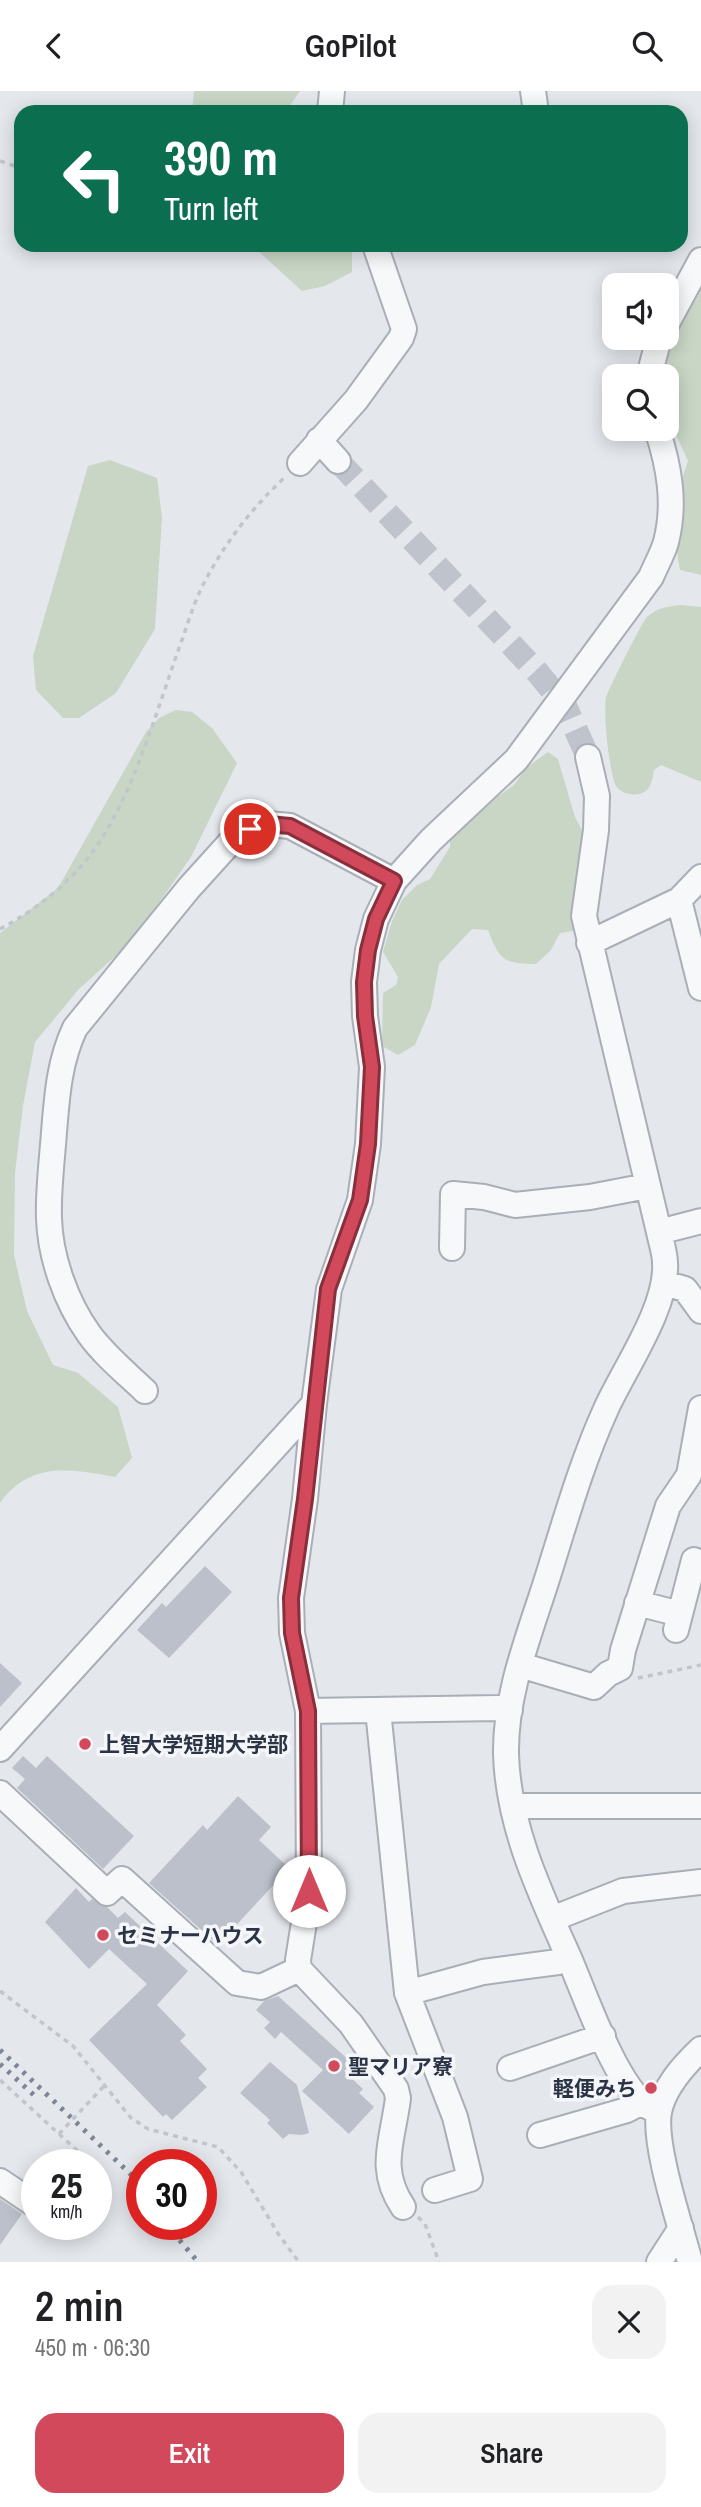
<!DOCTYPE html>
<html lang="en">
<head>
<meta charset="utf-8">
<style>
  body { margin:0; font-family:"Archivo Narrow","Noto Sans JP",sans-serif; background:#f2f2f2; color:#202124; height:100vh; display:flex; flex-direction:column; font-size:26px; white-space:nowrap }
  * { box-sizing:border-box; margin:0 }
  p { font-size:23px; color:#757577 }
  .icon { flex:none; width:38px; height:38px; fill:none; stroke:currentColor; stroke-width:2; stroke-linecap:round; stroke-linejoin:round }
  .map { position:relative; height:2171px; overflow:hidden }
  .details { display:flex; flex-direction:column; background:#fff; flex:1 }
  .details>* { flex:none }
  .banner { position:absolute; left:14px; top:14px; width:674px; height:147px; border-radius:21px; box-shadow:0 4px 18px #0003; background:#0b6e4f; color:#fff; overflow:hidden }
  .fabs { position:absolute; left:602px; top:182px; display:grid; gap:14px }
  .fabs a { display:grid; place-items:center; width:77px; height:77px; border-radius:14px; background:#fff; box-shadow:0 4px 18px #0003; font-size:35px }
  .speed { position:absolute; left:21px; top:2058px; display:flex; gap:14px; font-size:35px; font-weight:700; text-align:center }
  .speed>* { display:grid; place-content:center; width:91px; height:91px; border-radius:50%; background:#fff; box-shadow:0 4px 18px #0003; line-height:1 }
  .speed small { font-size:18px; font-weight:400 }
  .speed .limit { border:10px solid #d22; background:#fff; color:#111 }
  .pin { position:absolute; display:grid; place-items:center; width:60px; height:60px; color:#fff; margin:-30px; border:4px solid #fff; border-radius:50%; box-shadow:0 2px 7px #0007 }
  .me { position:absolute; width:77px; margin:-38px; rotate:0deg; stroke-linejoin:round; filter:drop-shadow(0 0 5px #0008) }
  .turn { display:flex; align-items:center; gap:24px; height:147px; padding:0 35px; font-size:32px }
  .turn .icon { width:91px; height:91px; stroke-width:2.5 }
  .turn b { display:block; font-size:49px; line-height:60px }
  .round { display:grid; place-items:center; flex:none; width:74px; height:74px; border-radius:21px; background:#f2f2f2 }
  .headline { display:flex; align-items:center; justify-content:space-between; height:119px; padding:0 35px }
  h1 { font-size:42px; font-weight:600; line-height:52px }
  .primary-button { display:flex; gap:14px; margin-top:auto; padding:14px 35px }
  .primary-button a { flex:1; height:80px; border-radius:21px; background:#d1495b; color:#fff; font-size:28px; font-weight:600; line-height:80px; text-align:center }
  .primary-button a+a { background:#f2f2f2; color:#202124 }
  header { display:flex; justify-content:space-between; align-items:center; height:91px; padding:0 35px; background:#fff; font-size:32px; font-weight:600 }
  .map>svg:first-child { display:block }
</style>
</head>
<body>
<header><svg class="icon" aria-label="back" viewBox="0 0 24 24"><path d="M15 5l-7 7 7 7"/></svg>GoPilot<svg class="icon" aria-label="search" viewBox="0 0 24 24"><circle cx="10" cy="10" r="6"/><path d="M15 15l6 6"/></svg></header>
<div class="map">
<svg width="701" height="2171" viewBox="0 0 701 2171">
  <rect width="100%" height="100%" fill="#e4e7ec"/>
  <!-- green -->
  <path fill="#c9d6c5" d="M194,0H300L288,17L289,21H192Z
    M206,154H352V181L325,195L302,200L256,158L208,161Z
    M701,187V484L680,479C672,441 675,406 688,370L667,324V285H662L667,258Z
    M110,369L157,387L162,426L155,538L116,602L79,627H63L36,599L33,565L88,375Z
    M681,514L701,516V691L661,674L654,679C653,685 652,694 647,699C638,707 620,704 615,693C609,677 603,623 606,607C607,601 643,529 647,526C658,516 667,516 681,514Z
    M176,619L192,621L212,637L237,672L191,766L132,850L79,898L35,951L23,1015L15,1082L14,1164L27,1220L53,1274L78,1282L118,1316L132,1367L115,1386C71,1378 30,1370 0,1412V842L58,797L146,641L159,627Z
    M548,661L558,668L575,726L585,745L582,827L573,840L560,842L551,859L536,873C503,872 500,870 488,839L472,838L439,873L431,916L415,954L398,964L382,955L383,902L396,894L398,886L383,861L392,830L402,809L417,794L430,788L450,756V745L475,722L514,694L526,677Z"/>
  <!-- building -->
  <path fill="#bbc0ca" d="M205,1475L232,1501L169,1567L137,1539L162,1512L166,1516Z
    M0,1572L22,1592L0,1616Z
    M23,1665L36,1677L47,1665L134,1745L103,1778L17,1697L25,1688L12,1677Z
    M238,1705L271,1736L259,1749L289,1777L218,1854L149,1792L203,1734L207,1739Z
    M76,1797L89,1811L92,1808L107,1816L118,1827L125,1821L188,1880L157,1914L186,1944L180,1950L207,1978L198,1987L207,1996L172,2029L166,2023L163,2026L89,1949L147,1893L109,1858L89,1878L45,1831Z
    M278,1905L352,1972L344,1980L363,1998L359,2002L374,2016L349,2043L302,2000L323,1979L281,1941L275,1948L264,1937L270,1931L256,1919L264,1910Z
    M270,1971L297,1994L309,2042L302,2044L289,2043L283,2048L267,2032L270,2029L240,2002Z
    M0,2108L22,2123L0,2154Z"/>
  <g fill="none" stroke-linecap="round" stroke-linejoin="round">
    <!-- minor-tunnel -->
    <path stroke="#bfc3cb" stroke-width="24" stroke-dasharray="24 12" stroke-linecap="butt" d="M338,370L538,582L565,615L588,666"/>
    <defs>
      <path id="minor" d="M533,0L536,21
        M330,21L332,0
        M667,232L701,169
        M649,285L659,247
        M319,349L338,370
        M300,372L356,309L401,247L404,238L375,154
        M588,666L597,705L596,739L584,825L659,1141C661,1151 665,1162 665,1172C668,1216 624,1278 606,1318C581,1373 565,1431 547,1488C529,1545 505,1603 506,1663C508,1736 541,1804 570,1869C586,1907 613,1984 641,2010C646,2015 653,2018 659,2022
        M679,809L701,897
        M589,852L679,809L701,786
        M659,1141L701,1130
        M452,1157L453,1103L484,1106L515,1114L590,1106L647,1095
        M664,1192L685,1198L701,1220
        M145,1300C126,1282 104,1264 89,1243C66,1211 50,1166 49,1127C48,1099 52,1070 54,1041C57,1005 59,971 75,937L189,797L236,745L250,738L268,733L290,735L394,790
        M637,1512L680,1523
        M676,1539L694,1469
        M520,1574L594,1596L608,1583L620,1577L623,1559L668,1415L689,1384L701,1317
        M378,1619L407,1902L455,2026L470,2088L435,2099
        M308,1620L499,1617L510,1619
        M0,1658L314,1313
        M0,1702L107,1802L122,1788L237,1892L261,1896L299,1878
        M513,1715H701
        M552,1828L623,1800L701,1791
        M407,1902L483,1881L558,1871L569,1867
        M510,1977L603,1945
        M540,2044L627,2019L642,2011
        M0,2090L37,2115
        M403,2116C377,2078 393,2049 398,2007L396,1998L351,1933L299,1878L298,1869L309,1800L308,1620L292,1542L291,1507L305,1408L314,1313L329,1198L360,1109L368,1053L372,976L365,925L364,891L368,859L376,828L394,790L431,749L516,669L651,486C656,474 663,462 666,451C676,412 669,375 657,338
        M659,2171L681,2137
        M690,2171C681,2136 653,2054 659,2021C664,1996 683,1975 701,1958"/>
    </defs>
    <!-- minor casing -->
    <use href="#minor" stroke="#a9aeb7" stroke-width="28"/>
    <!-- path -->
    <path stroke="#c2c5cb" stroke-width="3.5" stroke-dasharray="5 5" stroke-linecap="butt" d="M0,70L21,77
      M0,838C36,819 73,790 96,756C133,703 156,622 178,560C186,539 192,516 202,496C223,454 251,418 285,386
      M638,1587L701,1574
      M0,1900L73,1955L131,2027L148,2038L218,2056L241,2081L279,2144L299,2171
      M0,1989L93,2074
      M96,2077L102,2081
      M418,2126L425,2133L439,2171"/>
    <!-- minor -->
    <use href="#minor" stroke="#f7f8fa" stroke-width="24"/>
    <!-- rail -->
    <path stroke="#7d8696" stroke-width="5" stroke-dasharray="3.5 7" stroke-linecap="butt" d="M0,1959L142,2094
      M0,1973L36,2006
      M166,2133L198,2171"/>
    <!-- path-bridge -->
    <path stroke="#c2c5cb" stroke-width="3.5" stroke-dasharray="5 5" stroke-linecap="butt" d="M59,2043L105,1994"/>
  </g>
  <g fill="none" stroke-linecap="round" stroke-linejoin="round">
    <defs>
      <path id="route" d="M250,738L268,733L290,735L394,790L376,828L368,859L364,891L365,925L372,976L368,1053L360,1109L328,1198L305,1408L291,1507L292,1542L308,1620L309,1800"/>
    </defs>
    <!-- route casing -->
    <use href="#route" stroke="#882f3b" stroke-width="18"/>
    <!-- route -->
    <use href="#route" stroke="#d1495b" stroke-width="12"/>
  </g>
  <!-- markers -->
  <g fill="#d1495b" stroke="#f4f6f9" stroke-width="2.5">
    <circle cx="85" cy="1653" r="7"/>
    <circle cx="103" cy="1844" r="7"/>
    <circle cx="334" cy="1975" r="7"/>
    <circle cx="651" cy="1997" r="7"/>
  </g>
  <g text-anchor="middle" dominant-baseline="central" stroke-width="7" stroke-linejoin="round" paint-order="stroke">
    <!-- poi labels -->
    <g font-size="21" font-weight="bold" fill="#2b3445" stroke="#f4f6f9" text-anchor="start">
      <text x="99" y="1653">上智大学短期大学部</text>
      <text x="117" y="1844">セミナーハウス</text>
      <text x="348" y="1975">聖マリア寮</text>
      <text x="637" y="1997" text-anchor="end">軽便みち</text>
    </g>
  </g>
</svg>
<div class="fabs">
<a><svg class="icon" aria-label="sound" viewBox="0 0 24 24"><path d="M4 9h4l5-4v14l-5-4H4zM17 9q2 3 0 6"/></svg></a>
<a><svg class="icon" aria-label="search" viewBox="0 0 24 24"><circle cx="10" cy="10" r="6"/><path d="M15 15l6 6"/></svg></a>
</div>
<div class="speed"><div>25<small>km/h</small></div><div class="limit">30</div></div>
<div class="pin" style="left:250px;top:738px;background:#d93025"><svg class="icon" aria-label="arrive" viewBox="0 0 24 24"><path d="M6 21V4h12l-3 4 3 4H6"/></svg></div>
<svg class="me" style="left:309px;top:1800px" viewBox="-20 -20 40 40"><circle r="19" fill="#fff"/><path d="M0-13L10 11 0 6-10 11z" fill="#d1495b"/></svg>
<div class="banner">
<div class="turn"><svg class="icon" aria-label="left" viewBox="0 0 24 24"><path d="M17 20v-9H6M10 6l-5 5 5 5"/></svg><div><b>390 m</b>Turn left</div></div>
</div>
</div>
<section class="details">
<div class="headline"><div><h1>2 min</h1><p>450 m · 06:30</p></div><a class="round"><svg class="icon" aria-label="close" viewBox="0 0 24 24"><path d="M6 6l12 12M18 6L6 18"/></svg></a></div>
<div class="primary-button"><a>Exit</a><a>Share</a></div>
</section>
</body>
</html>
